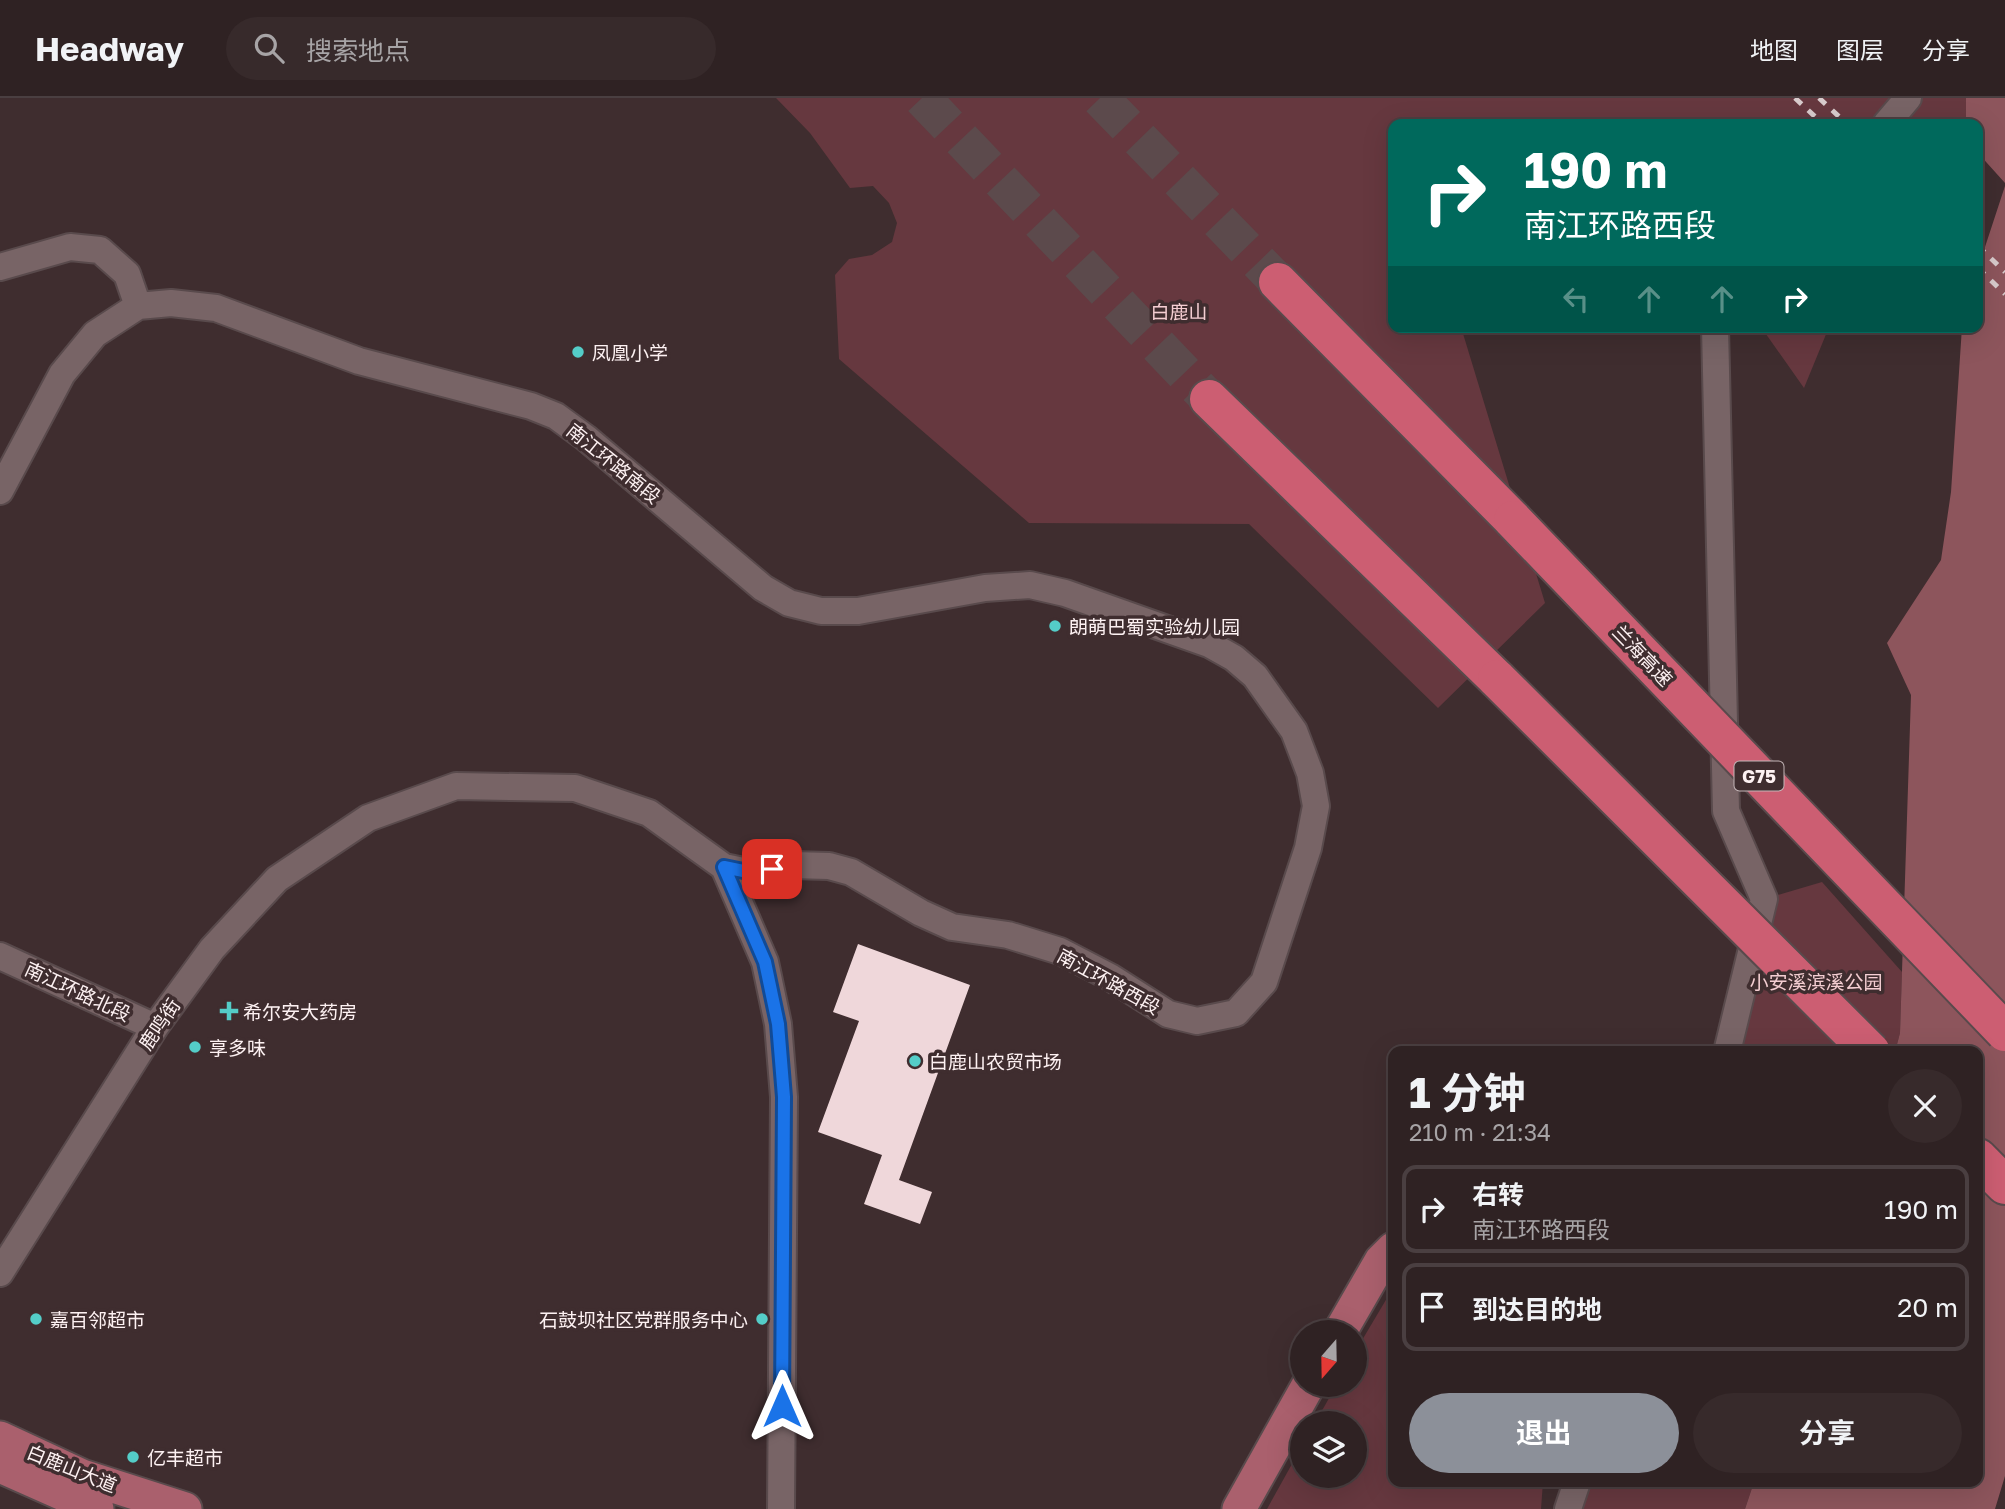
<!DOCTYPE html>
<html lang="zh">
<head>
<meta charset="utf-8">
<style>
  body { margin:0; font-family:"Golos Text","Noto Sans SC",sans-serif; background:#372a2b; color:#f1f3f6; height:100vh; display:flex; flex-direction:column; font-size:26px; white-space:nowrap }
  * { box-sizing:border-box; margin:0 }
  p { font-size:23px; color:#a7a4a6 }
  .icon { flex:none; width:38px; height:38px; fill:none; stroke:currentColor; stroke-width:2; stroke-linecap:round; stroke-linejoin:round }
  .map { position:relative; flex:1; overflow:hidden }
  .details { position:absolute; left:1388px; top:948px; width:595px; height:441px; display:flex; flex-direction:column; background:#2f2223; border-radius:14px; box-shadow:0 7px 28px #0002,0 0 0 2px #4a3f41 }
  .details>* { flex:none }
  .hud { position:absolute; left:1388px; top:21px; width:595px; height:214px; border-radius:14px; box-shadow:0 7px 28px #0002,0 0 0 2px #4a3f41; background:#00695c; color:#fff; overflow:hidden }
  .needle { width:46px; rotate:200deg }
  .tools { position:absolute; left:1290px; top:1222px; display:grid; gap:14px }
  .tools a { display:grid; place-items:center; width:77px; height:77px; border-radius:50%; background:#2f2223; box-shadow:0 7px 28px #0002,0 0 0 2px #4a3f41; font-size:35px }
  .pin { position:absolute; display:grid; place-items:center; width:60px; height:60px; color:#fff; margin:-30px; border-radius:14px; box-shadow:0 4px 10px #0006 }
  .me { position:absolute; width:77px; margin:-38px; rotate:0deg; stroke-linejoin:round; filter:drop-shadow(0 0 5px #0008) }
  .turn { display:flex; align-items:center; gap:24px; height:147px; padding:0 21px; font-size:32px }
  .turn .icon { width:91px; height:91px; stroke-width:2.5 }
  .turn b { display:block; font-size:49px; line-height:60px }
  .lanes { display:flex; align-items:center; height:66px; padding:0 21px; background:#0003; justify-content:center; gap:35px; direction:ltr }
  .lanes .off { opacity:.35 }
  .round { display:grid; place-items:center; flex:none; width:74px; height:74px; border-radius:37px; background:#372a2b }
  .head { display:flex; align-items:center; justify-content:space-between; height:119px; padding:0 21px }
  h1 { font-size:42px; font-weight:700; line-height:52px }
  .cta { display:flex; gap:14px; margin-top:auto; padding:14px 21px }
  .cta a { flex:1; height:80px; border-radius:42px; background:#8c9099; color:#fff; font-size:28px; font-weight:700; line-height:80px; text-align:center }
  .cta a+a { background:#372a2b; color:#f1f3f6 }
  ul { padding:0; list-style:none }
  li { display:flex; align-items:center; gap:21px; height:88px; margin:0 14px 10px; padding:0 7px; border:4px solid #4a3f41; border-radius:14px }
  li div { flex:1 }
  li b { display:block; font-size:26px }
  li em { font-style:normal }
  header { display:flex; align-items:center; gap:42px; box-sizing:border-box; height:98px; padding:0 35px; background:#2f2223; border-bottom:2px solid #4a3f41 }
  header strong { font-size:33px }
  nav { display:flex; gap:38px; margin-inline-start:auto; font-size:24px }
  .search { width:490px; height:63px; background:#372a2b; display:flex; align-items:center; gap:18px; box-sizing:border-box; padding:0 24px; border-radius:38px; color:#a7a4a6; font-size:26px }
  .map>svg:first-child { display:block }
</style>
</head>
<body>
<header>
<strong>Headway</strong>
<div class="search"><svg class="icon" aria-label="search" viewBox="0 0 24 24"><circle cx="10" cy="10" r="6"/><path d="M15 15l6 6"/></svg>搜索地点</div>
<nav><a>地图</a><a>图层</a><a>分享</a></nav>
</header>
<div class="map">
<svg width="2005" height="1411" viewBox="0 0 2005 1411">
  <rect width="100%" height="100%" fill="#3f2d2f"/>
  <!-- green -->
  <path fill="#66383f" d="M776,0H1966V26H1393V229H1461L1545,505L1438,610L1249,426L1029,425L839,261L835,177L849,161L872,157L892,144L897,125L889,105L873,88L850,90L810,35Z
    M1761,229H1829L1804,290Z
    M1822,784L1902,874L1900,935L1895,954H1727L1764,801Z
    M1393,1190V1384H1543L1541,1411H1267L1302,1348V1377H1354V1325H1315L1337,1286H1354L1355,1254Z
    M1577,1384H1754L1745,1411H1568Z"/>
  <!-- water -->
  <path fill="#8d555c" d="M1966,0H2005V85L1978,55V26H1966Z
    M2005,88V1378L1995,1411H1745L1754,1384H1978V954H1895L1900,935L1911,597L1887,545L1941,462L1951,394L1962,229H1978V156L1985,149Z"/>
  <!-- building -->
  <path fill="#efd7da" d="M858,846L970,887L899,1082L932,1094L920,1126L864,1106L882,1057L818,1034L859,923L833,914Z"/>
  <g fill="none" stroke-linecap="round" stroke-linejoin="round">
    <!-- highway-tunnel -->
    <path stroke="#5c4a4c" stroke-width="38" stroke-dasharray="38 19" stroke-linecap="butt" d="M922,0L1209,301
      M1100,0L1278,184"/>
    <defs>
      <path id="minor" d="M1886,26L1908,0
        M0,169L70,149L100,152L127,176L138,208
        M1715,229L1726,713L1764,801L1727,954
        M0,393L62,276L95,236L138,208L171,205L216,210L359,263L531,308L556,318L586,340L763,490L789,505L821,513H858L985,490L1030,487L1065,495L1209,546L1234,560L1255,578L1294,633L1310,675L1316,708L1308,750L1264,884L1236,915L1197,923L1168,916L1110,879L1060,853L1008,837L952,829L921,815L851,774L829,768L791,767L753,775L724,769L649,715L575,690L456,688L368,720L277,781L212,851L155,929L0,1175
        M724,769L765,864L778,926L784,999L781,1411
        M0,858L155,929
        M1568,1411L1577,1384"/>
      <path id="major" d="M1340,1234L1381,1163L1393,1151
        M0,1340L82,1378L185,1411
        M0,1368L97,1411
        M1239,1411L1309,1286"/>
      <path id="highway" d="M1278,184L1513,422
        M1209,301L1497,581
        M1978,1060L2005,1087"/>
    </defs>
    <!-- minor casing -->
    <use href="#minor" stroke="#594a4c" stroke-width="30"/>
    <!-- major casing -->
    <use href="#major" stroke="#594a4c" stroke-width="37"/>
    <!-- highway casing -->
    <use href="#highway" stroke="#594a4c" stroke-width="42"/>
    <!-- minor -->
    <use href="#minor" stroke="#786466" stroke-width="26"/>
    <!-- major -->
    <use href="#major" stroke="#aa606d" stroke-width="33"/>
    <!-- highway -->
    <use href="#highway" stroke="#cc5e72" stroke-width="38"/>
    <!-- rail -->
    <path stroke="#d8cbcc" stroke-width="5" stroke-dasharray="9 9" stroke-linecap="butt" d="M1795,0L1823,26
      M1819,0L1847,26
      M1978,148L2005,174
      M1978,170L2005,196"/>
    <defs>
      <path id="highway-bridge" d="M1513,422L2005,934
        M1497,581L1871,954"/>
    </defs>
    <!-- highway-bridge casing -->
    <use href="#highway-bridge" stroke="#594a4c" stroke-width="42" stroke-linecap="butt"/>
    <!-- highway-bridge -->
    <use href="#highway-bridge" stroke="#cc5e72" stroke-width="38"/>
  </g>
  <g fill="none" stroke-linecap="round" stroke-linejoin="round">
    <defs>
      <path id="route" d="M772,771L753,775L724,769L765,864L778,926L784,999L782,1308"/>
    </defs>
    <!-- route casing -->
    <use href="#route" stroke="#114b97" stroke-width="18"/>
    <!-- route -->
    <use href="#route" stroke="#1a73e8" stroke-width="12"/>
  </g>
  <!-- markers -->
  <g fill="#54cdc8" stroke="#3f2d2f" stroke-width="2.5">
    <circle cx="578" cy="254" r="7"/>
    <circle cx="1055" cy="528" r="7"/>
    <path d="M225.5 902.5h7v7h7v7h-7v7h-7v-7h-7v-7h7z"/>
    <circle cx="195" cy="949" r="7"/>
    <circle cx="915" cy="963" r="7"/>
    <circle cx="36" cy="1221" r="7"/>
    <circle cx="762" cy="1221" r="7"/>
    <circle cx="133" cy="1359" r="7"/>
  </g>
  <g text-anchor="middle" dominant-baseline="central" stroke-width="7" stroke-linejoin="round" paint-order="stroke">
    <!-- shield labels -->
    <rect fill="#3f2d2f" stroke="#c4b6b8" stroke-width="2" x="1734.5" y="663.5" width="49" height="29" rx="5"/>
    <g font-size="18" font-weight="bold" fill="#fdf1f2">
      <text x="1759" y="678">G75</text>
    </g>
    <!-- park labels -->
    <g font-size="19" fill="#f4ced2" stroke="#3f2d2f">
      <text x="1179" y="213">白鹿山</text>
      <text x="1816" y="883">小安溪滨溪公园</text>
    </g>
    <!-- poi labels -->
    <g font-size="19" fill="#fdf1f2" stroke="#3f2d2f" text-anchor="start">
      <text x="592" y="254">凤凰小学</text>
      <text x="1069" y="528">朗萌巴蜀实验幼儿园</text>
      <text x="243" y="913">希尔安大药房</text>
      <text x="209" y="949">享多味</text>
      <text x="929" y="963">白鹿山农贸市场</text>
      <text x="50" y="1221">嘉百邻超市</text>
      <text x="748" y="1221" text-anchor="end">石鼓坝社区党群服务中心</text>
      <text x="147" y="1359">亿丰超市</text>
    </g>
    <!-- street labels -->
    <g font-size="19" fill="#fdf1f2" stroke="#3f2d2f">
      <text transform="translate(614 365) rotate(39)">南江环路南段</text>
      <text transform="translate(1643 557) rotate(46)">兰海高速</text>
      <text transform="translate(1109 883) rotate(29)">南江环路西段</text>
      <text transform="translate(78 893) rotate(25)">南江环路北段</text>
      <text transform="translate(159 926) rotate(-56)">鹿鸣街</text>
      <text transform="translate(72 1370) rotate(22)">白鹿山大道</text>
    </g>
  </g>
</svg>
<div class="tools">
<a><svg class="needle" viewBox="-14 -14 28 28"><path d="M0-13l5 13h-10z" fill="#e53935"/><path d="M0 13l5-13h-10z" fill="#a7a4a6"/></svg></a>
<a><svg class="icon" aria-label="layers" viewBox="0 0 24 24"><path d="M12 4l9 5-9 5-9-5zM3 14l9 5 9-5"/></svg></a>
</div>
<div class="pin" style="left:772px;top:771px;background:#d93025"><svg class="icon" aria-label="arrive" viewBox="0 0 24 24"><path d="M6 21V4h12l-3 4 3 4H6"/></svg></div>
<svg class="me" style="left:782px;top:1308px" viewBox="-20 -20 40 40"><path d="M0-17L14 15 0 8-14 15z" fill="#1a73e8" stroke="#fff" stroke-width="4"/></svg>
<div class="hud">
<div class="turn"><svg class="icon" aria-label="right" viewBox="0 0 24 24"><path d="M7 20v-9h11M14 6l5 5-5 5"/></svg><div><b>190 m</b>南江环路西段</div></div>
<div class="lanes"><svg class="icon off" aria-label="left" viewBox="0 0 24 24"><path d="M17 20v-9H6M10 6l-5 5 5 5"/></svg><svg class="icon off" aria-label="ahead" viewBox="0 0 24 24"><path d="M12 20V5M6 11l6-6 6 6"/></svg><svg class="icon off" aria-label="ahead" viewBox="0 0 24 24"><path d="M12 20V5M6 11l6-6 6 6"/></svg><svg class="icon" aria-label="right" viewBox="0 0 24 24"><path d="M7 20v-9h11M14 6l5 5-5 5"/></svg></div>
</div>
<section class="details">
<div class="head"><div><h1>1 分钟</h1><p>210 m · 21:34</p></div><a class="round"><svg class="icon" aria-label="close" viewBox="0 0 24 24"><path d="M6 6l12 12M18 6L6 18"/></svg></a></div>
<ul>
<li><svg class="icon" aria-label="right" viewBox="0 0 24 24"><path d="M7 20v-9h11M14 6l5 5-5 5"/></svg><div><b>右转</b><p>南江环路西段</p></div><em>190 m</em></li>
<li><svg class="icon" aria-label="arrive" viewBox="0 0 24 24"><path d="M6 21V4h12l-3 4 3 4H6"/></svg><div><b>到达目的地</b></div><em>20 m</em></li>
</ul>
<div class="cta"><a>退出</a><a>分享</a></div>
</section>
</div>
</body>
</html>
